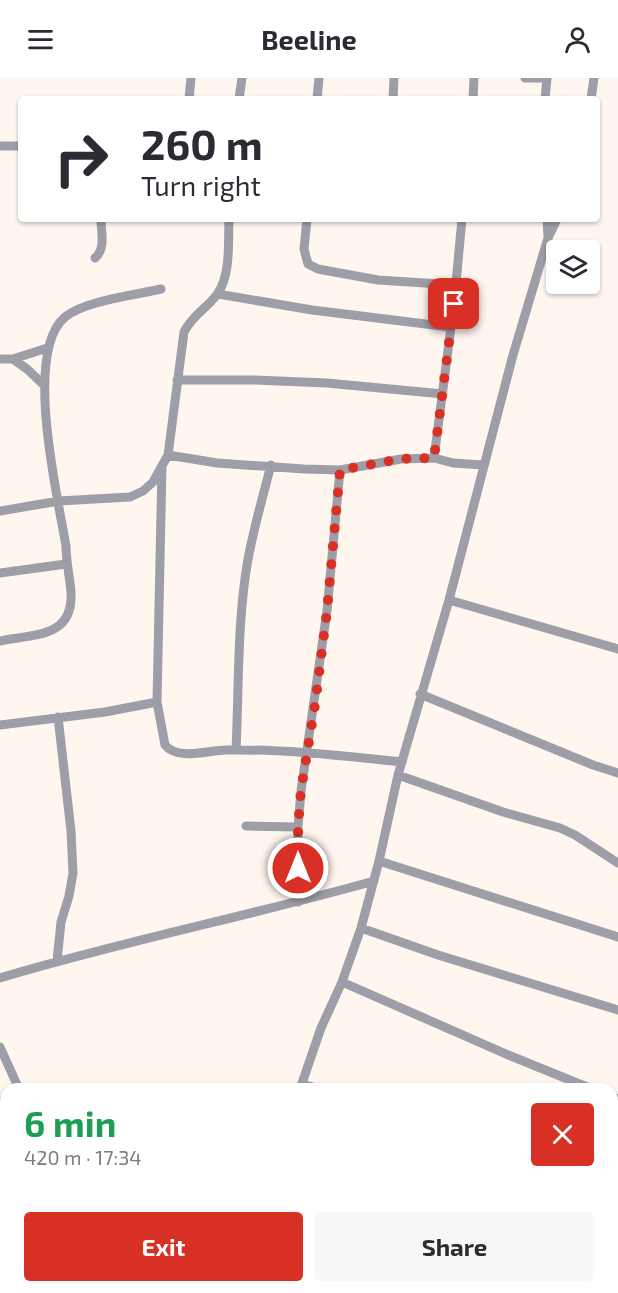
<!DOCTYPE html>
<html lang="en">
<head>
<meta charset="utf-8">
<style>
  body { margin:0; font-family:"Exo 2",sans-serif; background:#f7f7f7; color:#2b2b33; height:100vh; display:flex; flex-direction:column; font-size:22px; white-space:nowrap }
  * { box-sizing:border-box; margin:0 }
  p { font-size:20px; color:#7c7c81 }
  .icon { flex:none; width:33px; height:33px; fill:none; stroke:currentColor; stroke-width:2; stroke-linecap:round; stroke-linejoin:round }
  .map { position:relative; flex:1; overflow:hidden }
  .panel { position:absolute; left:0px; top:1005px; width:618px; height:210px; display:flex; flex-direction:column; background:#fff; border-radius:18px 18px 0 0; box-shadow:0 2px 4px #0004 }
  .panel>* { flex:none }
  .top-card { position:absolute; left:18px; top:18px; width:582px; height:126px; border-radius:6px; box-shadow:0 2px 4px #0004; background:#fff; color:#2b2b33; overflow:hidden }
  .buttons { position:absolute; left:546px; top:162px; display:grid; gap:12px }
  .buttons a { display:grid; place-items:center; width:54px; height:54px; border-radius:6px; background:#fff; box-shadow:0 2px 4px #0004; font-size:30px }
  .pin { position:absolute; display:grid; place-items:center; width:51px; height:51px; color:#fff; margin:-26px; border-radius:12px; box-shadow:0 3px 9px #0006 }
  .me { position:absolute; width:66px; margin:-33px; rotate:0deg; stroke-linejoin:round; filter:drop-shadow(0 0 4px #0008) }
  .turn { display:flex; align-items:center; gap:21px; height:126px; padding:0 24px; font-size:27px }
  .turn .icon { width:78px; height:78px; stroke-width:2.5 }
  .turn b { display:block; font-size:42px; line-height:51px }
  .round { display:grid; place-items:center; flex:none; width:63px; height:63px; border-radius:6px; background:#f7f7f7 }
  .overview { display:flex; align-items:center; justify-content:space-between; height:102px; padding:0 24px }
  h1 { font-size:36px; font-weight:700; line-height:45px; color:#1e9e55 }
  .primary-button { display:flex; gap:12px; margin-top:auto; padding:12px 24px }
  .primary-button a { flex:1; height:69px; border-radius:6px; background:#d93025; color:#fff; font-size:24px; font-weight:700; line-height:69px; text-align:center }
  .primary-button a+a { background:#f7f7f7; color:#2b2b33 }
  header { display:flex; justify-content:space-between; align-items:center; height:78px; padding:0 24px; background:#fff; font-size:27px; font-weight:700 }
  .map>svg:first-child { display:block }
</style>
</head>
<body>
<header><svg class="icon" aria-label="menu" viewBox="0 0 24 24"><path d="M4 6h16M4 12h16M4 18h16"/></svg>Beeline<svg class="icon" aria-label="person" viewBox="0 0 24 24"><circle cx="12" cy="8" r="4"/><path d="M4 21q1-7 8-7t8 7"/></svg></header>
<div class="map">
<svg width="618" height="1215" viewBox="0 0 618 1215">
  <rect width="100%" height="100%" fill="#fef6ef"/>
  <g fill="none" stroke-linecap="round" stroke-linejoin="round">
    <!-- street -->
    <path stroke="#9d9ea8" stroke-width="9" d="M525,0H547
      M189,21L191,0
      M239,21L242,0
      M317,21L319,0
      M393,21L394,0
      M473,21L474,0
      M545,21L547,0
      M591,21L594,0
      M0,68H21
      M307,141L304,171L308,186L318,191L378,202L456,207
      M547,141L548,158
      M95,180C106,171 101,154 101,141
      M218,216L312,232L450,249
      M0,281H13L47,270
      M13,281L27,291L45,308
      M177,302H255L327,305L443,316
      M168,377L217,385L304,391L340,392L401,381L434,380L453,385L483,387
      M434,380L454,226L462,141
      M162,388L157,624L165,667C178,683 208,672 226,672C285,671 343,678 402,684
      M0,433L59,423L130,419L143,413L153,404L168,377L184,254C194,235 208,230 218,215C231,196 228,163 229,141
      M0,495L66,486
      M449,522L618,571
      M0,563C34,556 73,560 71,515C70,499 66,484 66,468C58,420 23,274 65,239C84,223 135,217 161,211
      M420,616L593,687L618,695
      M0,647L105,634L157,624
      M236,672C239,609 237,543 248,481C254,449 263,418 271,387
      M398,697L503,734L560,750L575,757L618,785
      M246,748L298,749
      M379,783L618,859
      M298,824V749L301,713L327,533L340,392
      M361,850L438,877L618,932
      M57,883L61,844L69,818L73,795L71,753L58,639
      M0,900C123,863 250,838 374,803
      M342,904L506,976L592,1011
      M0,969L19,1011
      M302,1006L320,1011
      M300,1011L321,950L342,904L361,850L379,783L398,697L449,522L513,277L548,160L557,141
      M612,1019L618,1021
      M0,1024L6,1021
      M612,1101L618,1103
      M0,1134L6,1130
      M612,1189L618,1191
      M137,1209L141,1215
      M276,1209L292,1215
      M238,1215L240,1209"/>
  </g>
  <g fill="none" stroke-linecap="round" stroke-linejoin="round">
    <!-- route -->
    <path stroke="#d93025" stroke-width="10" stroke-dasharray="0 18" d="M298,790V749L301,712L315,627L327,533L340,392L401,381L434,380L454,226"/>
  </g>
</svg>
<div class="buttons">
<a><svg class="icon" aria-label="layers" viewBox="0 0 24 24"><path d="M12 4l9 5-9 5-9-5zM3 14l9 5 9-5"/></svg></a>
</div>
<div class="pin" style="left:454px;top:226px;background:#d93025"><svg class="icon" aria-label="arrive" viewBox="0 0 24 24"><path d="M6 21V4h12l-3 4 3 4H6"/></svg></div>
<svg class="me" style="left:298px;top:790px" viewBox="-20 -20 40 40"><circle r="17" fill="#d93025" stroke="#fff" stroke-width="3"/><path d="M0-11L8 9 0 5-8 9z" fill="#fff"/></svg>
<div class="top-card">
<div class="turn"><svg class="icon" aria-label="right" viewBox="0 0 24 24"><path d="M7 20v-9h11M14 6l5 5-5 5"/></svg><div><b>260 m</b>Turn right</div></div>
</div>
<section class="panel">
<div class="overview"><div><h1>6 min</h1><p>420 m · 17:34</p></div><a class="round" style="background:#d93025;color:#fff"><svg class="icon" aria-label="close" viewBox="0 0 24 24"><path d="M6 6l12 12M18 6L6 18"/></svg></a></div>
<div class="primary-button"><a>Exit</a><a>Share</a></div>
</section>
</div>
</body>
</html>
